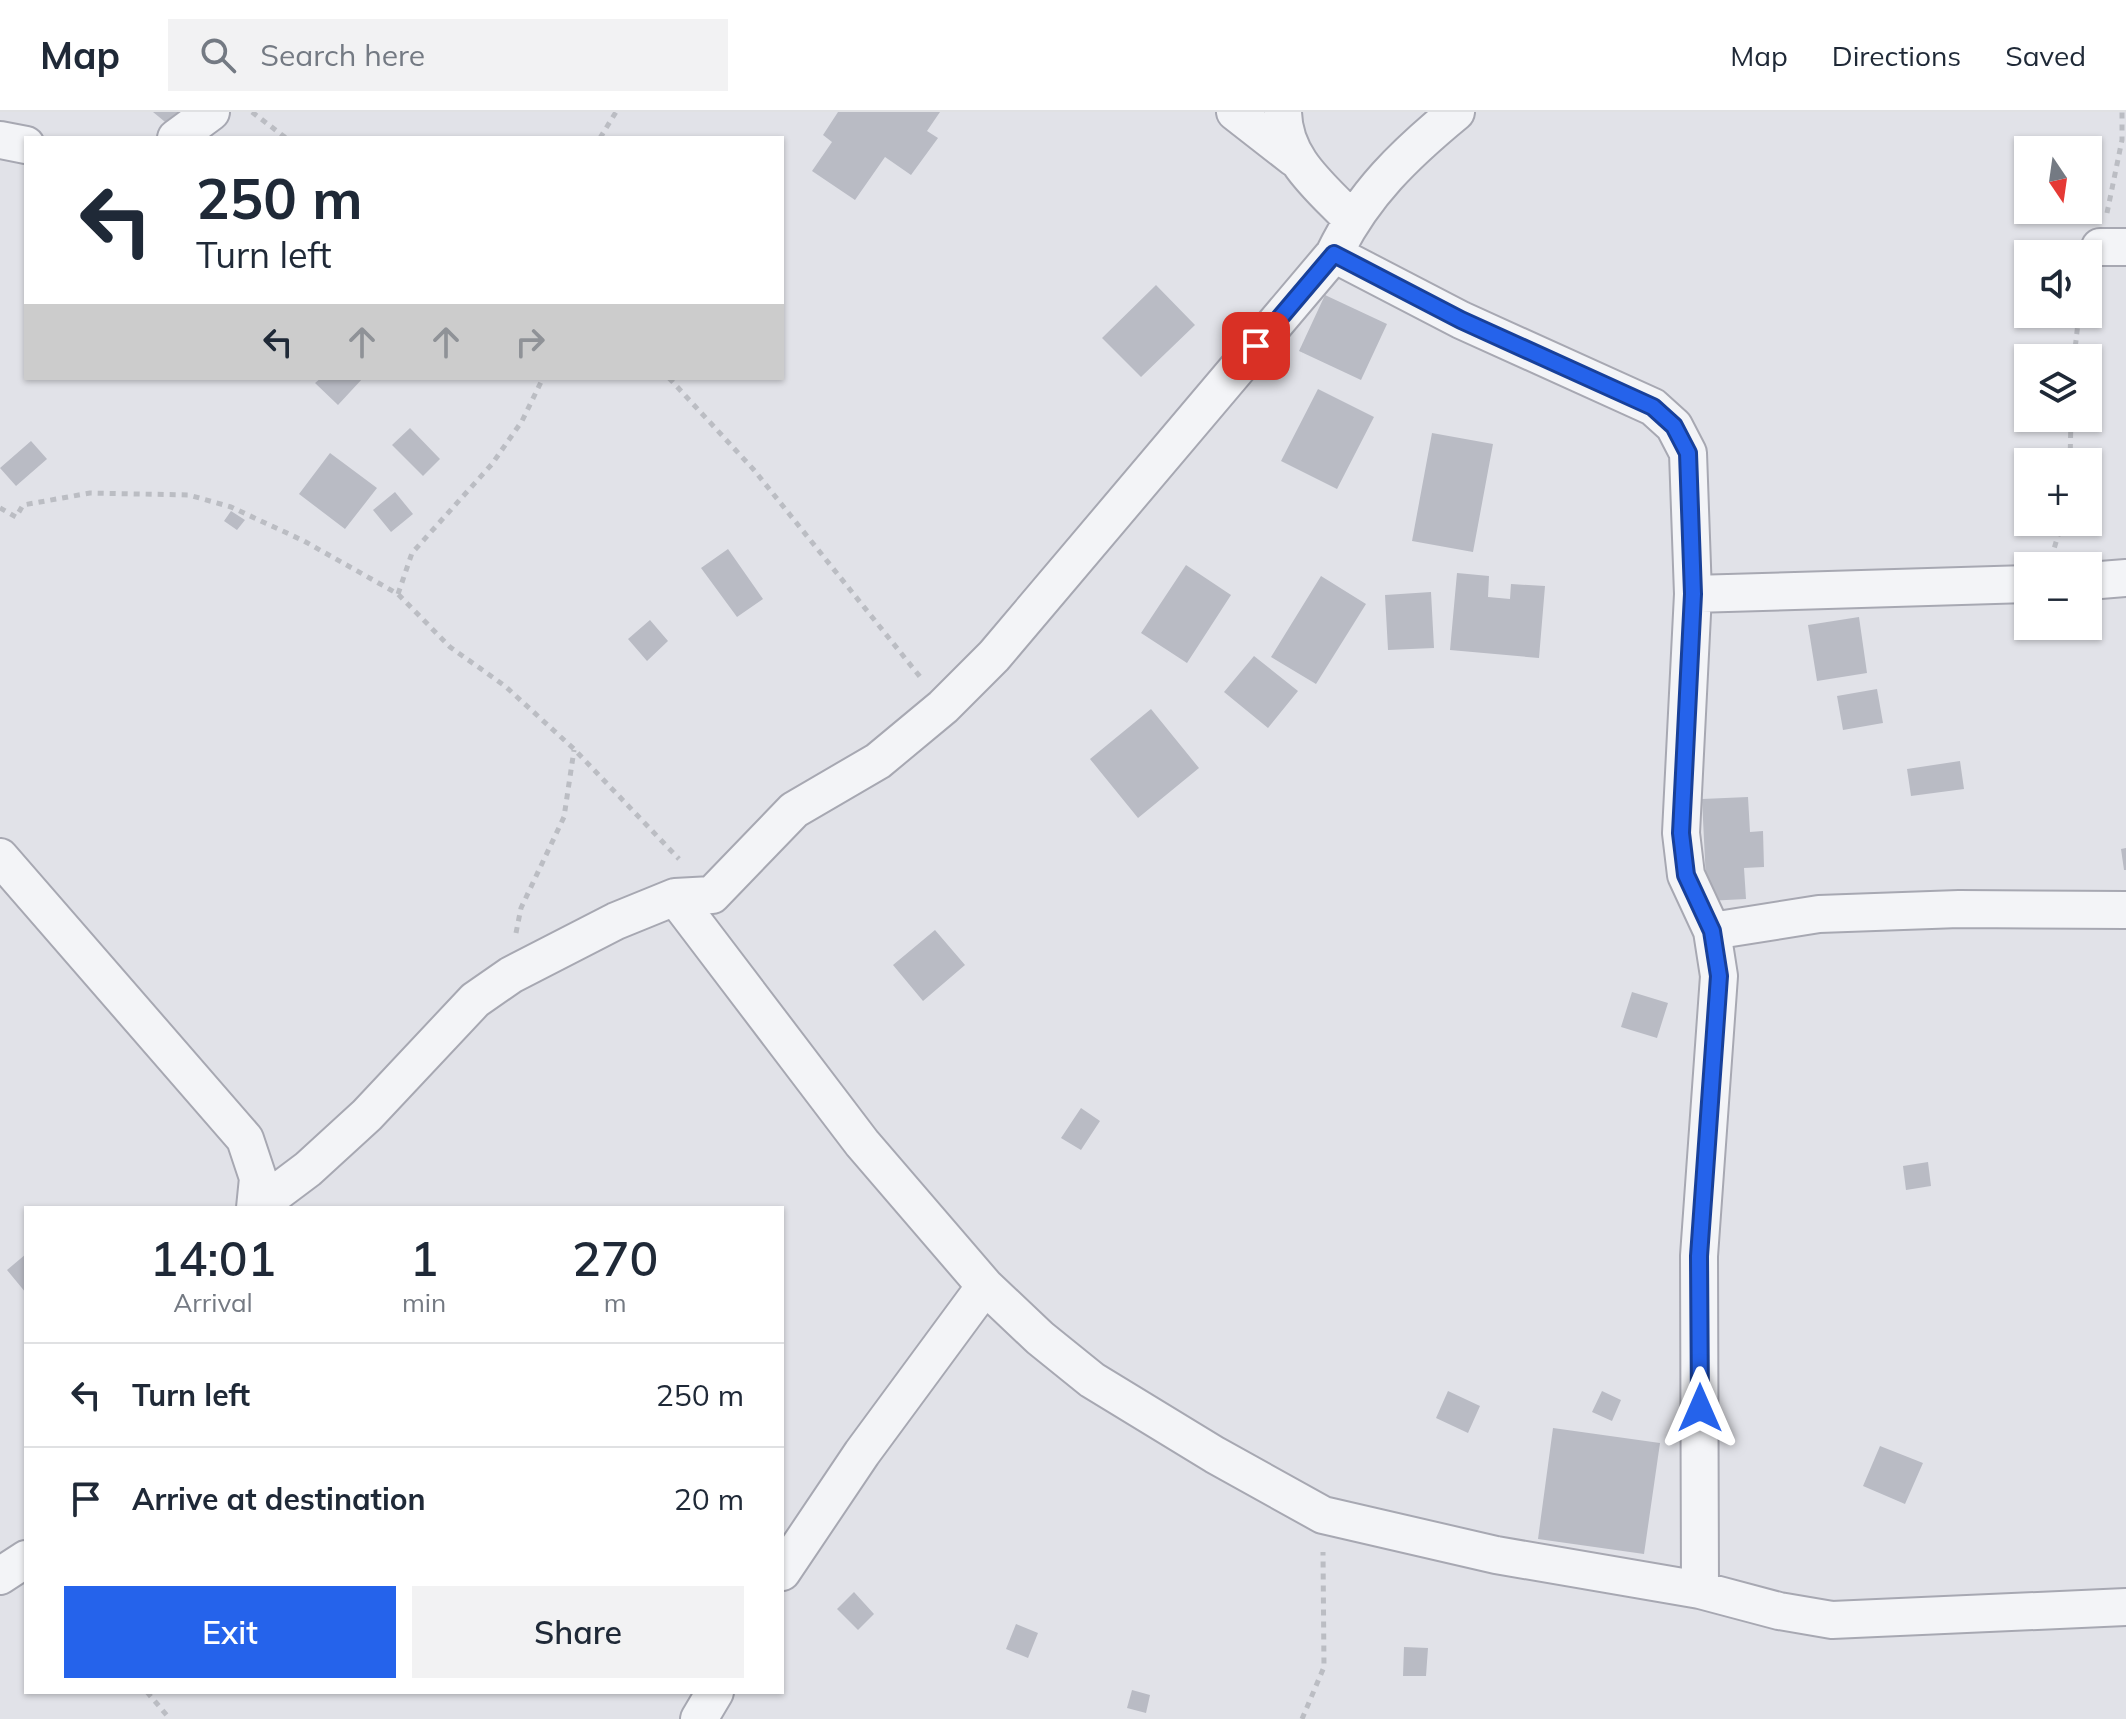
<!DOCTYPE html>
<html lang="en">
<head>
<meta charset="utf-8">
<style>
  body { margin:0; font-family:Mulish,sans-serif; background:#f2f2f3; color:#1f2937; height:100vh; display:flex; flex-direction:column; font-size:30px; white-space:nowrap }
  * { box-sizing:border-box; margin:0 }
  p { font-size:26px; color:#747a83 }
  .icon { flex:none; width:44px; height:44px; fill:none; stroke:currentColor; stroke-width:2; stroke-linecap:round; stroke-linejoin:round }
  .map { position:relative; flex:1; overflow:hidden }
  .drawer { position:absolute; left:24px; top:1094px; width:760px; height:488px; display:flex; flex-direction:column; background:#fff; border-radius:0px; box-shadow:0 2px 6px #0004 }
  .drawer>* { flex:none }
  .hud { position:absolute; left:24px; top:24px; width:760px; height:244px; border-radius:0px; box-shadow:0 2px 6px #0004; background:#fff; color:#1f2937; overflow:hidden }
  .needle { width:52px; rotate:167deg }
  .tools { position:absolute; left:2014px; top:24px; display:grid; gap:16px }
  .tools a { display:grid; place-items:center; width:88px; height:88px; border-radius:0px; background:#fff; box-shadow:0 2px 6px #0004; font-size:40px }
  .pin { position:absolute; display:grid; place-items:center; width:68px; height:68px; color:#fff; margin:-34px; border-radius:16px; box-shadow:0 4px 12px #0006 }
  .me { position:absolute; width:88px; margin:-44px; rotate:0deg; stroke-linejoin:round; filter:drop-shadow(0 0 6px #0008) }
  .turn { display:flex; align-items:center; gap:28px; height:168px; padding:0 40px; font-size:36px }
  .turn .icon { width:104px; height:104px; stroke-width:2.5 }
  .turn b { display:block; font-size:56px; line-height:68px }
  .lanes { display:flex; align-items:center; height:76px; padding:0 40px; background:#0003; justify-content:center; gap:40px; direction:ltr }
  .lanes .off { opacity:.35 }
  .eta { display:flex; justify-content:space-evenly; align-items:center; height:136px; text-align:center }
  .eta b { font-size:48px; font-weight:600; line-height:56px }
  .primary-button { display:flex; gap:16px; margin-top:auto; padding:16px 40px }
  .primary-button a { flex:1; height:92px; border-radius:0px; background:#2563eb; color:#fff; font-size:32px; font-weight:600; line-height:92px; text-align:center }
  .primary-button a+a { background:#f2f2f3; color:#1f2937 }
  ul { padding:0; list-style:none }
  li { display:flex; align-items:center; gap:24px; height:104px; padding:0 40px; border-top:2px solid #e0e1e3 }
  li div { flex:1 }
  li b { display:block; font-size:30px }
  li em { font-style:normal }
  header { display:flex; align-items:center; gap:48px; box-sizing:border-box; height:112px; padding:0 40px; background:#fff; border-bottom:2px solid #e0e1e3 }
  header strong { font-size:38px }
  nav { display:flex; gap:44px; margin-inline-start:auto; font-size:28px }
  .search { width:560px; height:72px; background:#f2f2f3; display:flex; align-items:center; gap:20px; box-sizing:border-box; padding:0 28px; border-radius:0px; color:#747a83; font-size:30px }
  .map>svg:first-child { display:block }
</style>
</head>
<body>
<header>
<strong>Map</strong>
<div class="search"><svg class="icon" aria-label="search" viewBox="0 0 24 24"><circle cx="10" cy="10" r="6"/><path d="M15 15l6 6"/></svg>Search here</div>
<nav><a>Map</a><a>Directions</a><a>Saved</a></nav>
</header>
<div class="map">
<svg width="2126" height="1607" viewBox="0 0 2126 1607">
  <rect width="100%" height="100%" fill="#e1e2e8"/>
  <!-- building -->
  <path fill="#b9bbc4" d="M153,0H182L170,14Z
    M838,0H940L927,19L938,26L911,63L885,45L855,88L812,59L832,30L823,23Z
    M1156,173L1195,213L1141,265L1102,226Z
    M1325,183L1387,212L1361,268L1299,239Z
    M321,266H363L338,293L315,271Z
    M1318,277L1374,305L1337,377L1281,349Z
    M410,316L440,347L423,364L392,333Z
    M1432,321L1493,332L1473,440L1412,429Z
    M31,329L47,347L16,374L0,356Z
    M330,341L377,376L345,417L299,382Z
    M395,380L413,402L391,420L373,398Z
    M231,399L245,408L237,418L224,409Z
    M728,437L763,487L737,505L701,456Z
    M1186,453L1231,483L1187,551L1141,521Z
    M1457,461L1489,464L1488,485L1510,487L1511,472L1545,474L1539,546L1450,538Z
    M1321,464L1366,492L1316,572L1271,545Z
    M1431,480L1434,536L1388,538L1385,483Z
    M1859,505L1867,561L1817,569L1808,513Z
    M650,508L668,529L647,549L628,527Z
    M1254,544L1298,579L1268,616L1224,580Z
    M1877,577L1883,611L1843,618L1837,584Z
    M1151,597L1199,656L1138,706L1090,647Z
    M1960,649L1964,677L1911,684L1907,657Z
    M1748,685L1750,720L1763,719L1764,755L1744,756L1746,787L1707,789L1702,687Z
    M2126,736V758H2124L2121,737Z
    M935,818L965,853L923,889L893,853Z
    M1632,880L1668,891L1657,926L1621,915Z
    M1081,996L1100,1009L1081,1038L1061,1026Z
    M1928,1050L1931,1074L1906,1078L1903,1054Z
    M26,1142V1181L7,1158Z
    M1448,1279L1480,1294L1468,1321L1436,1306Z
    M1602,1279L1621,1288L1612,1309L1592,1300Z
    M1553,1316L1660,1331L1644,1442L1538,1427Z
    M1880,1334L1923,1351L1905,1392L1863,1374Z
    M854,1480L874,1502L858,1518L837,1497Z
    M1016,1512L1038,1521L1028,1546L1006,1537Z
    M1404,1535L1428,1536L1426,1564H1403Z
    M1132,1578L1150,1583L1146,1601L1127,1596Z"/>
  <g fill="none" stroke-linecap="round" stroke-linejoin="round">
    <defs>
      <path id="street" d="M1235,0L1294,46
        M1283,0C1284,48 1321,75 1351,107
        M176,26L211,0
        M0,28L26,33
        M2100,135H2126
        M1334,142L1461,208L1653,295L1674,314L1688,341L1693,482L1681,721L1686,763L1712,819L1719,864L1699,1144L1700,1478
        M2088,469L2126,466
        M1693,482L2028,472
        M0,745L245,1027L258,1066L255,1096
        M675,785L862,1031L985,1174L1040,1226L1092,1268L1215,1343L1323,1403L1496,1443L1700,1478L1779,1499L1832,1508L2126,1495
        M1712,819L1819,802L1959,797L2126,798
        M256,1096L308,1057L367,1003L475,888L511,863L616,809L675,785L712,783L794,698L878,649L943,595L994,544L1334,142C1363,82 1405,42 1456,0
        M782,1460L862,1341L985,1174
        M0,1464L26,1447
        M699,1607L715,1580"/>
    </defs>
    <!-- street casing -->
    <use href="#street" stroke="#a7a8b2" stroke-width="40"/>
    <!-- path -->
    <path stroke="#bbbdc3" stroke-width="5" stroke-dasharray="6 6" stroke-linecap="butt" d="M252,0L286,26
      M600,26L616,0
      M2107,101L2122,28V0
      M2074,246L2079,202
      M669,266L754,358L921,566
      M2070,350L2071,306
      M0,396L16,405L23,393L90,381L189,383L231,395L304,429L398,482L450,535L505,574L574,637L679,747
      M2051,447L2062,410
      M398,482L412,441L492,352L522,309L543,266
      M516,821L521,796L564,705L574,638
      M147,1580L170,1607
      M1302,1607L1324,1555L1323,1440"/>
    <!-- street -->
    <use href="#street" stroke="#f3f4f7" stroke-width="36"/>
  </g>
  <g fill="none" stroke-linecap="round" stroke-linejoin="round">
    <defs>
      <path id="route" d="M1256,234L1334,142L1461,208L1653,295L1674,314L1688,341L1693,482L1681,721L1686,763L1712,819L1719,864L1699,1144L1700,1296"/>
    </defs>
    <!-- route casing -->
    <use href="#route" stroke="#184099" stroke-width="20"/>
    <!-- route -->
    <use href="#route" stroke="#2563eb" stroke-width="14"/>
  </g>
</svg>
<div class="tools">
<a><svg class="needle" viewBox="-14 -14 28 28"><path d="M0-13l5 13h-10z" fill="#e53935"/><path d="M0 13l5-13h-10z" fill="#747a83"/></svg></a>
<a><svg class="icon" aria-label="sound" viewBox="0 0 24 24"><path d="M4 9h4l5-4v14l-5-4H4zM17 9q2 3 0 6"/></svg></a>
<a><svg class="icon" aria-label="layers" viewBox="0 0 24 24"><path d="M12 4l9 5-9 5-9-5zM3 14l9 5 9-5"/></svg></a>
<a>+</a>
<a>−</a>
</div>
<div class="pin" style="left:1256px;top:234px;background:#d93025"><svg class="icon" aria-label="arrive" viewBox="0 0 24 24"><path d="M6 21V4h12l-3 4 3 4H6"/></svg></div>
<svg class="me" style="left:1700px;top:1296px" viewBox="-20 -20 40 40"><path d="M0-17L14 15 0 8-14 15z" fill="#2563eb" stroke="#fff" stroke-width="4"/></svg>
<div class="hud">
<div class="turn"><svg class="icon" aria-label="left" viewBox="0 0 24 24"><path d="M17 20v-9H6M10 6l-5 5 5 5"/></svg><div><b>250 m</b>Turn left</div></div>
<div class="lanes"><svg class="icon" aria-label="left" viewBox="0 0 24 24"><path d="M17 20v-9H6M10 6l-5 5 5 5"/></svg><svg class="icon off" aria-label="ahead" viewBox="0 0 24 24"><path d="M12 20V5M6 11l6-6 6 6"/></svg><svg class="icon off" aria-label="ahead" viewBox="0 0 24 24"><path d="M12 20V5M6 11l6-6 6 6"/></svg><svg class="icon off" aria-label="right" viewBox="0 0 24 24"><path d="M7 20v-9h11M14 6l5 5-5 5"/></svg></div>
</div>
<section class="drawer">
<div class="eta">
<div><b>14:01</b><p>Arrival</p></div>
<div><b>1</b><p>min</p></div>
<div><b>270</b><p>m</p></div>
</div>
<ul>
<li><svg class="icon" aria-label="left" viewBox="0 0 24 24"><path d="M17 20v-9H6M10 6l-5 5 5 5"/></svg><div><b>Turn left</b></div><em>250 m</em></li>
<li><svg class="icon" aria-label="arrive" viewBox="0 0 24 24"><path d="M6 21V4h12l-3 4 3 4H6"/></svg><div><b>Arrive at destination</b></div><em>20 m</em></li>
</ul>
<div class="primary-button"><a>Exit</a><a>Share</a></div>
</section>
</div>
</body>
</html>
